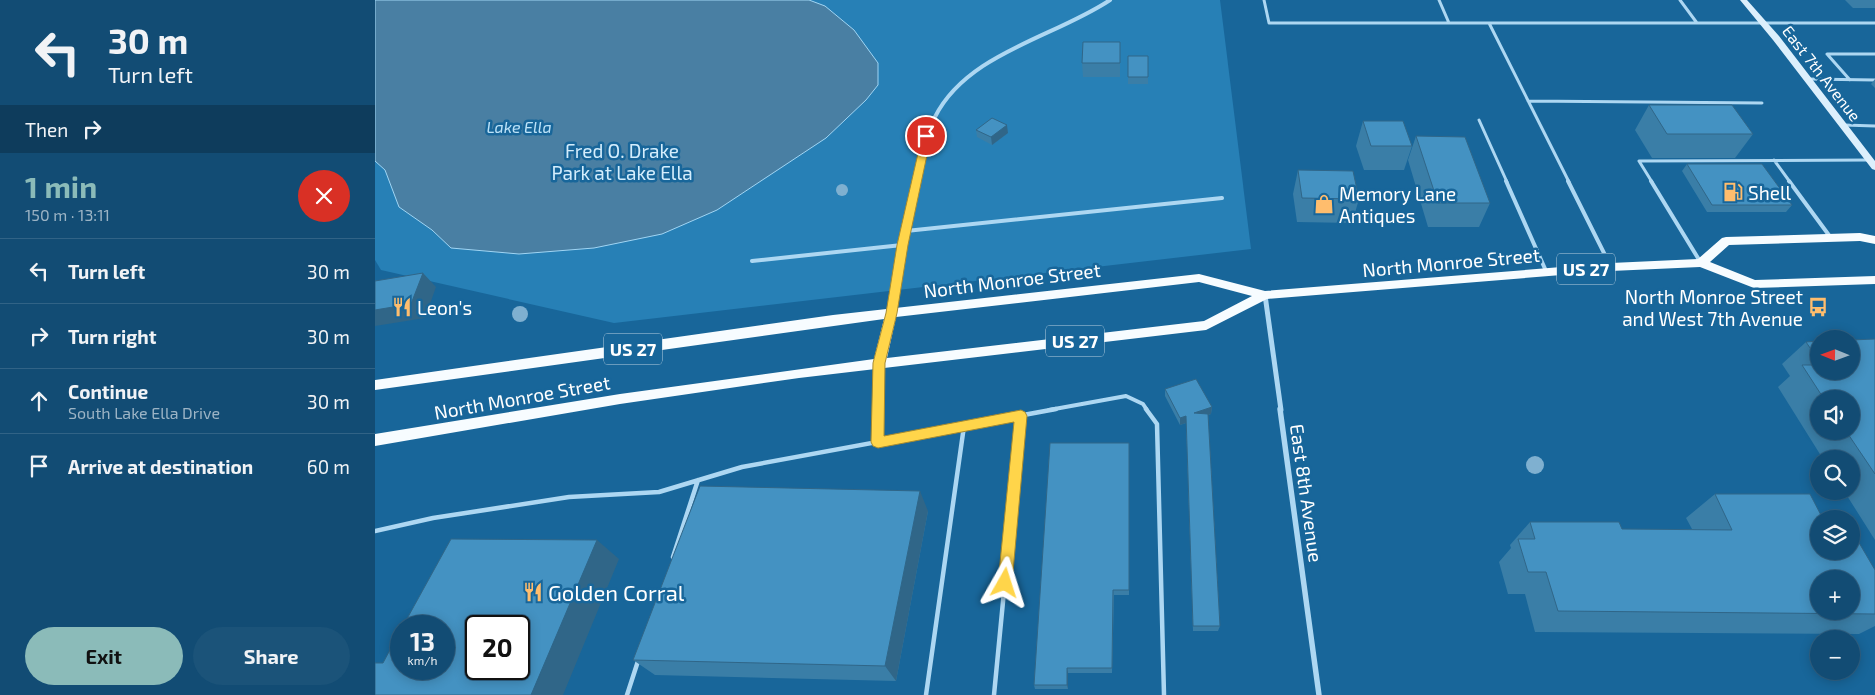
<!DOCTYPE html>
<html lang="en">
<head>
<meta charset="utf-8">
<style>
  body { margin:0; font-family:"Exo 2",sans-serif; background:#1b5379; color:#f1f3f6; height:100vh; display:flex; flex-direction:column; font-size:19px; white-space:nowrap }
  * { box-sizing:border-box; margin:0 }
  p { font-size:16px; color:#9cb4c5 }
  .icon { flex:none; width:28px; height:28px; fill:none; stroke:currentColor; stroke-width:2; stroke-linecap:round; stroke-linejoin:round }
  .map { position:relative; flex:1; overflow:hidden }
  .sheet { display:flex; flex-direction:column; background:#124c74; width:375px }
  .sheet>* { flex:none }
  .top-card { background:#124c74; color:#f1f3f6; overflow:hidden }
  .needle { width:32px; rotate:271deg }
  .tools { position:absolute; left:1435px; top:330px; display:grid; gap:10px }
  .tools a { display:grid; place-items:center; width:50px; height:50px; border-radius:50%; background:#124c74; box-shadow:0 2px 12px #0003,0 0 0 1px #316386; font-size:25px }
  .speed { position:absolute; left:15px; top:615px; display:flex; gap:10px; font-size:25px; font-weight:700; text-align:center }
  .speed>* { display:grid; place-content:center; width:65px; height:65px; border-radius:50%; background:#124c74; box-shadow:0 2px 12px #0003,0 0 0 1px #316386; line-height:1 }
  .speed small { font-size:12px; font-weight:400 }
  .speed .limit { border:2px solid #111; border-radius:8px; background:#fff; color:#111 }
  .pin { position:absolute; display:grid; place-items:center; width:42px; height:42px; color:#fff; margin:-21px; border:2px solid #fff; border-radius:50%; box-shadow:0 1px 5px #0007 }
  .me { position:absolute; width:55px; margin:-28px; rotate:6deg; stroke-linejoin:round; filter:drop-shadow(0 0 4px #0008) }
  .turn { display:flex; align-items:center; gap:18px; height:105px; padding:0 25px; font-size:22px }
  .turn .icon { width:65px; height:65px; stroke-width:2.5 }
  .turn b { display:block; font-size:35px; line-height:42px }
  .then { display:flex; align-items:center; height:48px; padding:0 25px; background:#0003; gap:10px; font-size:19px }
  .round { display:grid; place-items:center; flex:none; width:52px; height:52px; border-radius:26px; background:#1b5379 }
  .headline { display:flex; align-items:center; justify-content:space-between; height:85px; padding:0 25px }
  h1 { font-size:30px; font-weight:700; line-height:38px; color:#8bbbb9 }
  .button { display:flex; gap:10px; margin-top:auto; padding:10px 25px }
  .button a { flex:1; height:58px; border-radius:30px; background:#8bbbb9; color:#111; font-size:20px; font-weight:700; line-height:58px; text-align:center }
  .button a+a { background:#1b5379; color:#f1f3f6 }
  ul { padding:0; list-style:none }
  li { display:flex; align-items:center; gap:15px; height:65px; padding:0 25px; border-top:1px solid #316386 }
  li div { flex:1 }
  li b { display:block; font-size:19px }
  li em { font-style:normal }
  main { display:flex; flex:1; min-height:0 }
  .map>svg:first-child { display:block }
</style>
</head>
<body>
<main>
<section class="sheet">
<div class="top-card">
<div class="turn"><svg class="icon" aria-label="left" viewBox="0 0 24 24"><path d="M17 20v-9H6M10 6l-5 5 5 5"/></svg><div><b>30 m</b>Turn left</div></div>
<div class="then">Then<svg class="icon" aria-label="right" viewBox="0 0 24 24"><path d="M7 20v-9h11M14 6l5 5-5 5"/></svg></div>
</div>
<div class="headline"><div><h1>1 min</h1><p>150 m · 13:11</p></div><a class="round" style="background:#d93025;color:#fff"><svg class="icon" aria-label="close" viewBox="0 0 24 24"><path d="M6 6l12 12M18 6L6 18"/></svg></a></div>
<ul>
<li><svg class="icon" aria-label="left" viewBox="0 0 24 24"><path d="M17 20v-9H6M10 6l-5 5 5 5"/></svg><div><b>Turn left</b></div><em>30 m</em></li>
<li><svg class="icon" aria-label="right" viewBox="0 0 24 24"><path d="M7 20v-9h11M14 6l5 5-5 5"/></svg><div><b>Turn right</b></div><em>30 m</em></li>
<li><svg class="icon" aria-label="ahead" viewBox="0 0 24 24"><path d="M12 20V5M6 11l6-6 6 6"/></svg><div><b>Continue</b><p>South Lake Ella Drive</p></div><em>30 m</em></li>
<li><svg class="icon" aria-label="arrive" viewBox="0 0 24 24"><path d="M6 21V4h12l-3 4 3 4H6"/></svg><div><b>Arrive at destination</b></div><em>60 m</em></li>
</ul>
<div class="button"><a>Exit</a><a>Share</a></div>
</section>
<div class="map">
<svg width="1500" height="695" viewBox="0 0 1500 695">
  <rect width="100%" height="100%" fill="#18669a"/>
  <!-- green -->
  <path fill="#2780b6" d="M0,0H845L876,249L239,323L6,270L0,260Z"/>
  <!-- water -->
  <path fill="#497fa3" stroke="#a0d5f4" d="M0,0H434L450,6L479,30L503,63V85L491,100L451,138L342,210L287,234L219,248L144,254L76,248L57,230L24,207L10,170L0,161Z"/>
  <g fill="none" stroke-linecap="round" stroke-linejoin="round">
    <!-- lane-far2 -->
    <path stroke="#add7f2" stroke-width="3" d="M889,0L894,23H1500
      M1064,0L1074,23
      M1305,0L1322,23
      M1114,23L1194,182
      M1452,54H1500
      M1452,54L1475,80
      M1433,79L1500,80
      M1153,101L1387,103
      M1104,120L1132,182
      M1469,125L1500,126
      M1399,160L1415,182
      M1277,182L1264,161L1494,160"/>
    <!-- lane-far1 -->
    <path stroke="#add7f2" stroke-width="4" d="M1131,181L1171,271
      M1193,181L1236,267
      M1276,181L1326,263
      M1414,181L1456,238
      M531,231L847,198
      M377,261L527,245
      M503,410L504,365
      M674,410L751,396L768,404L772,410"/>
    <!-- lane -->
    <path stroke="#add7f2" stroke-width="4.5" d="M771,409L782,424L789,695
      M503,442V409
      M0,531L58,518L194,497L284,492L367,467L681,409
      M298,557L323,480
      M252,695L264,658
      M551,695L589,426
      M619,695L646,415"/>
    <!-- street-far2 -->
    <path stroke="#add7f2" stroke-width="4" d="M541,182C545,160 549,137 560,117C592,53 680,37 735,0"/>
    <!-- street-far1 -->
    <path stroke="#add7f2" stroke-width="5" d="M890,295L906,410
      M516,313L541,181"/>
    <!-- street -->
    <path stroke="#add7f2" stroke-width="5.5" d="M905,409L944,695"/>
    <!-- secondary -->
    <path fill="#dceffc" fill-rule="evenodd" d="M1365,0H1372L1404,36L1500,161V170L1497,169L1398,40Z"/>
    <!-- primary -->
    <path fill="#f7fcff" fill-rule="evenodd" d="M1485,233L1500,236V244L1485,241L1354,245L1335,262L1380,280L1500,276V284L1379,288L1325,267L1236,271L892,299L831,330L424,378L245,404L0,446V434L245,394L499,359L509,319L0,390V380L458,315L824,274L890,291L1236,263L1323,259L1347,238L1351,237ZM824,282L877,296L829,321L512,358L521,317Z"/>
  </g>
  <!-- trees -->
  <g fill="#7fb0d0">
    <circle cx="467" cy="190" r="6"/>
    <circle cx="145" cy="314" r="8"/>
    <circle cx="1160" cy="465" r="9"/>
  </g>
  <!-- wall -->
  <path fill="#3a7ea7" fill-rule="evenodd" d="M1470,0H1500V8H1478Z
    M745,42V77H708L707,63Z
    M753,56H773V84H753Z
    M1500,79V88L1496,84Z
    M1274,105L1378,134L1360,158H1277L1260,130Z
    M988,121L1037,146L1029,170H989L981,146Z
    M601,130L633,133L617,145L602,137Z
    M1041,136L1115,203L1104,227H1053L1033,160Z
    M1312,164L1417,205L1411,212H1332L1307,171Z
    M923,170L984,199L977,223L922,222L918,194Z
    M1500,339V540L1469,491H1476V459H1448L1403,387L1415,376L1407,364L1431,342L1444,341V371ZM1444,399H1476V431H1444Z
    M790,389L837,407L836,414L833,415L845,626L843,631H818L811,423L805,425L790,396Z
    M754,443V595H739L737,673H693V689H660L659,685Z
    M1340,494L1444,519L1500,570V626L1484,634L1160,632L1150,594H1133L1124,562L1136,548L1135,545L1155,522L1247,529H1317L1311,518Z
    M553,511L521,681L280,675L258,660Z"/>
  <!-- shaded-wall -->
  <path fill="#306688" d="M632,125L633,133L617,145L616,137Z
    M48,273L61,287L50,318L0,326V310Z
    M837,407L836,414L818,420L819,413Z
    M811,416V423L805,425V418Z
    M545,491L553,511L521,681L510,666Z
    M222,540L244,559L188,695H156Z
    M692,668L693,673V689L692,685Z"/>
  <!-- building -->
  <path fill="#4492c2" stroke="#306688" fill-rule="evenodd" d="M708,42H745V63H707Z
    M753,56H773V77H753Z
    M1274,105H1357L1378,134H1292Z
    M617,118L632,125L616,137L601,130Z
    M988,121H1028L1037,146H996Z
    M1041,136L1090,137L1115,203H1063Z
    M1312,164H1387L1417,205H1337Z
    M923,170L978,171L984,199L927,198Z
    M48,273L36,304L0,310V281Z
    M1500,339V474L1471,431H1476V399H1449L1427,365H1444V371H1476V340Z
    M1444,341V361L1431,342Z
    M821,379L837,407L819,413L833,414L845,626H818L811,416L805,418L790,389Z
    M675,443H754V590H738L737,668H692V685H659Z
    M325,486L545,491L510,666L258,660Z
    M1340,494H1435L1448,519H1444V551H1476V529L1500,570V614L1183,611L1171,572H1153L1143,539H1160L1155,522H1244L1247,529L1357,530ZM1444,579H1476V611H1444Z
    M76,539L222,540L156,695H0V663H8L26,629V669H69V626H28ZM101,626H144V669H101Z"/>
  <!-- route -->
  <path fill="#ffd54a" stroke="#a68a30" d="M551,133L556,136L533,245L522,313L510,363L509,436L646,410L650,412L652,416L637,583L635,588L630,590L625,588L623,583L639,422L503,448L498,446L496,442L498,363L511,313L522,245L547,136Z"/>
  <!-- icons -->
  <defs>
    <symbol id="fuel-bare" viewBox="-9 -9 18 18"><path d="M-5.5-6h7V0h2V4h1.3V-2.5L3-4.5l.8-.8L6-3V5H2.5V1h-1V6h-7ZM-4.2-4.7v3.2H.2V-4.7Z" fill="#ffbd6d" stroke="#18669a" stroke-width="2.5" paint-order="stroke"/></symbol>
    <symbol id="shop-bare" viewBox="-9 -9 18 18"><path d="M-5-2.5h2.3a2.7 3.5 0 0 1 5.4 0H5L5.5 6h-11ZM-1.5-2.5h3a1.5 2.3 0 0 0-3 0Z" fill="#ffbd6d" stroke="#18669a" stroke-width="2.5" paint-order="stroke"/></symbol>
    <symbol id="restaurant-bare" viewBox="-9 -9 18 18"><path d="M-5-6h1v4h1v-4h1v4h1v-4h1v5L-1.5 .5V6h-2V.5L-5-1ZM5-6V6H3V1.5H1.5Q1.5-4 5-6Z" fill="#ffbd6d" stroke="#18669a" stroke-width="2.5" paint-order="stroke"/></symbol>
    <symbol id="bus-bare" viewBox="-9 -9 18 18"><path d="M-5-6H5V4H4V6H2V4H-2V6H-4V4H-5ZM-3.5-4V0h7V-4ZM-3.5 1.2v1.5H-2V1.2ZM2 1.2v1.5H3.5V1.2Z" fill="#ffbd6d" stroke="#18669a" stroke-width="2.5" paint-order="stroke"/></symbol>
  </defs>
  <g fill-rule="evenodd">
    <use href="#fuel-bare" x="1344" y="178" width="28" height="28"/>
    <use href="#shop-bare" x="935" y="190" width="28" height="28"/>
    <use href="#restaurant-bare" x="13" y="293" width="28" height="28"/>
    <use href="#bus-bare" x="1429" y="293" width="28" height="28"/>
    <use href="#restaurant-bare" x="144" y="578" width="28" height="28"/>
  </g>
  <g text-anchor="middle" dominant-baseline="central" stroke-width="5" stroke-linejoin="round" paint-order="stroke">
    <!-- far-street labels -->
    <g font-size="16" fill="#fff" stroke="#18669a">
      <text transform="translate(1447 73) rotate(52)">East 7th Avenue</text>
    </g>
    <!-- far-water labels -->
    <g font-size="16" font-style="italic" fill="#bce2f8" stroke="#18669a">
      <text x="144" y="126">Lake Ella</text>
    </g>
    <!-- shield labels -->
    <g fill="#18669a" stroke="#bad1e1" stroke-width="1">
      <rect x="1182" y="253.5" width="58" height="31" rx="4"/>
      <rect x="671" y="325.5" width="58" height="31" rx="4"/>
      <rect x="229" y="333.5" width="58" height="31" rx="4"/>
    </g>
    <g font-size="18" font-weight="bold" fill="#fff">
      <text x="1211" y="269">US 27</text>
      <text x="700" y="341">US 27</text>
      <text x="258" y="349">US 27</text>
    </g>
    <!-- park labels -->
    <g font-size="19" fill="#d4edfc" stroke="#18669a">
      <text x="247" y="150">Fred O. Drake<tspan x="247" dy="22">Park at Lake Ella</tspan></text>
    </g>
    <!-- poi labels -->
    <g font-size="19" fill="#fff" stroke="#18669a" text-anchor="start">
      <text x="1373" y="192">Shell</text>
      <text x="964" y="193">Memory Lane<tspan x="964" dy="22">Antiques</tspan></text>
      <text x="1428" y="296" text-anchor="end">North Monroe Street<tspan x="1428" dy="22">and West 7th Avenue</tspan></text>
      <text x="42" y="307">Leon's</text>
    </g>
    <!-- street labels -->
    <g font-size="19" fill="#fff" stroke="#18669a">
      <text transform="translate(1076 262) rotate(-5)">North Monroe Street</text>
      <text transform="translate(637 280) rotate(-7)">North Monroe Street</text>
      <text transform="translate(147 397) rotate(-10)">North Monroe Street</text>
      <text transform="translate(932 493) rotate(82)">East 8th Avenue</text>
    </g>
    <!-- near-poi labels -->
    <g font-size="22" fill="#fff" stroke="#18669a" text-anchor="start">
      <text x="173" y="592">Golden Corral</text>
    </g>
  </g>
</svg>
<div class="tools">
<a><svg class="needle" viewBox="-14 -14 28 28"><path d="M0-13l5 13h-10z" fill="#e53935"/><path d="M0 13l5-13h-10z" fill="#9cb4c5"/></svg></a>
<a><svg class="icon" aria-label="sound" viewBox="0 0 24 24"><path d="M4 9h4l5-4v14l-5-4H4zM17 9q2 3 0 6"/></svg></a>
<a><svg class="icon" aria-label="search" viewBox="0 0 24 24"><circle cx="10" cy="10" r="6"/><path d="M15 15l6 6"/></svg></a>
<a><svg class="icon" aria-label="layers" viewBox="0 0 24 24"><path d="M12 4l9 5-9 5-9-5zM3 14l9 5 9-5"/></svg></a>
<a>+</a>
<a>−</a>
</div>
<div class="speed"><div>13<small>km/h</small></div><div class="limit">20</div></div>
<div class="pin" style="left:551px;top:136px;background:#d93025"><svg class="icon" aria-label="arrive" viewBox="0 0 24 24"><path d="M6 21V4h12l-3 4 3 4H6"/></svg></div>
<svg class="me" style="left:630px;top:583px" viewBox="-20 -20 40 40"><path d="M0-17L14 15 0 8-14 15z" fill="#ffd54a" stroke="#fff" stroke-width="4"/></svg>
</div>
</main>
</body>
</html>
